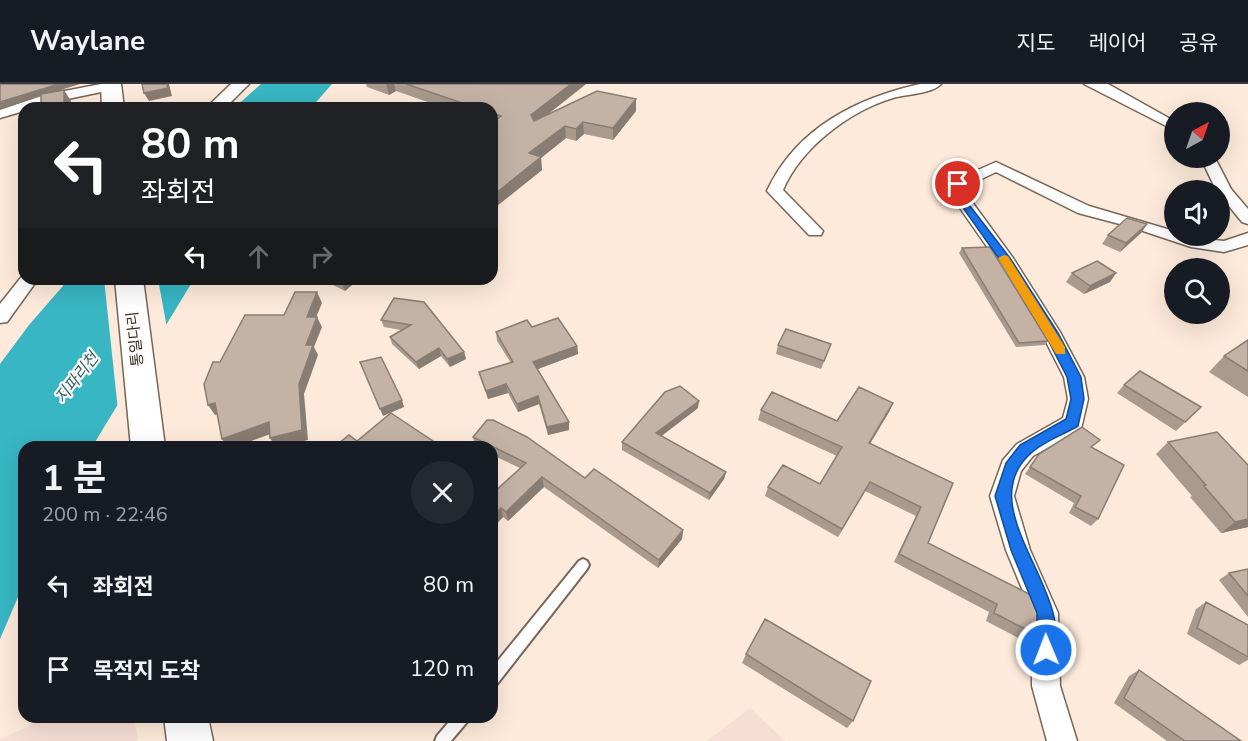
<!DOCTYPE html>
<html lang="ko">
<head>
<meta charset="utf-8">
<style>
  body { margin:0; font-family:"Nunito Sans","Noto Sans KR",sans-serif; background:#242831; color:#f1f3f6; height:100vh; display:flex; flex-direction:column; font-size:22px; white-space:nowrap }
  * { box-sizing:border-box; margin:0 }
  p { font-size:20px; color:#9ea1a6 }
  .icon { flex:none; width:33px; height:33px; fill:none; stroke:currentColor; stroke-width:2; stroke-linecap:round; stroke-linejoin:round }
  .map { position:relative; flex:1; overflow:hidden }
  .drawer { position:absolute; left:18px; top:357px; width:480px; height:282px; display:flex; flex-direction:column; background:#171b24; border-radius:18px; box-shadow:0 6px 24px #0002 }
  .drawer>* { flex:none }
  .top-card { position:absolute; left:18px; top:18px; width:480px; height:183px; border-radius:18px; box-shadow:0 6px 24px #0002; background:#202124; color:#fff; overflow:hidden }
  .needle { width:39px; rotate:40deg }
  .buttons { position:absolute; left:1164px; top:18px; display:grid; gap:12px }
  .buttons a { display:grid; place-items:center; width:66px; height:66px; border-radius:50%; background:#171b24; box-shadow:0 6px 24px #0002; font-size:30px }
  .pin { position:absolute; display:grid; place-items:center; width:51px; height:51px; color:#fff; margin:-26px; border:3px solid #fff; border-radius:50%; box-shadow:0 2px 6px #0007 }
  .me { position:absolute; width:66px; margin:-33px; rotate:359deg; stroke-linejoin:round; filter:drop-shadow(0 0 4px #0008) }
  .turn { display:flex; align-items:center; gap:21px; height:126px; padding:0 24px; font-size:27px }
  .turn .icon { width:78px; height:78px; stroke-width:2.5 }
  .turn b { display:block; font-size:42px; line-height:51px }
  .lanes { display:flex; align-items:center; height:57px; padding:0 24px; background:#0003; justify-content:center; gap:30px; direction:ltr }
  .lanes .off { opacity:.35 }
  .round { display:grid; place-items:center; flex:none; width:63px; height:63px; border-radius:32px; background:#242831 }
  .head { display:flex; align-items:center; justify-content:space-between; height:102px; padding:0 24px }
  h1 { font-size:36px; font-weight:700; line-height:45px }
  ul { padding:0; list-style:none }
  li { display:flex; align-items:center; gap:18px; height:84px; padding:0 24px }
  li div { flex:1 }
  li b { display:block; font-size:22px }
  li em { font-style:normal }
  header { display:flex; align-items:center; gap:36px; box-sizing:border-box; height:84px; padding:0 30px; background:#171b24; border-bottom:2px solid #363941 }
  header strong { font-size:28px }
  nav { display:flex; gap:33px; margin-inline-start:auto; font-size:21px }
  .map>svg:first-child { display:block }
</style>
</head>
<body>
<header>
<strong>Waylane</strong>
<nav><a>지도</a><a>레이어</a><a>공유</a></nav>
</header>
<div class="map">
<svg width="1248" height="657" viewBox="0 0 1248 657">
  <rect width="100%" height="100%" fill="#fdeada"/>
  <!-- industrial -->
  <path fill="#f6ded4" d="M750,624L785,657H707Z
    M48,633H134L138,657H0V655Z"/>
  <!-- water -->
  <path fill="#38b6c4" d="M261,0H328L303,12L296,24H234Z
    M69,195H194L92,363H24V499L0,555V280L29,241Z"/>
  <!-- pier -->
  <path fill="#fdeada" d="M104,195H158L167,244L118,326Z"/>
  <g fill="none" stroke-linecap="round" stroke-linejoin="round">
    <!-- river -->
    <path fill="#38b6c4" fill-rule="evenodd" d="M306,0H332L311,24H284Z"/>
    <defs>
      <path id="service" d="M583,475L587,477L589,481L587,485L497,600L492,602V584L579,477Z
        M453,633H469L467,638L451,657H435L437,652Z"/>
      <path id="minor" d="M101,0L117,2L111,6L24,24V27L0,34V26L44,11Z
        M920,0H941C932,10 907,10 893,14C849,27 801,64 783,106L823,147L821,151H809L767,107C796,44 857,14 920,0Z
        M1084,0H1108L1174,37V46Z
        M1201,74H1215L1231,105L1248,125V140L1242,138L1220,111V106H1216Z
        M996,78L1089,122L1174,147V152L1224,157L1248,149V161L1224,168L1191,163L1131,143L1078,129L996,88L965,103L964,107L1013,174L1060,248L1084,293L1088,315L1081,345L1033,372L1021,387L1014,412L1030,466L1058,529L1060,602L1077,657H1047L1032,602V529L1006,466L990,412L1003,376L1017,360L1063,334L1068,315L1064,293L1044,254L997,177L948,107L953,97Z
        M23,191L24,195H38L7,238L0,239V220Z"/>
      <path id="tertiary" d="M231,0H249L225,24H206Z"/>
      <path id="primary" d="M101,0H121L124,24H102Z
        M115,195H143L165,363H131Z
        M164,633H208L213,657H167Z"/>
    </defs>
    <!-- service casing -->
    <use href="#service" stroke="#766658" stroke-width="4"/>
    <!-- minor casing -->
    <use href="#minor" stroke="#766658" stroke-width="3"/>
    <!-- tertiary casing -->
    <use href="#tertiary" stroke="#766658" stroke-width="3"/>
    <!-- primary casing -->
    <use href="#primary" stroke="#766658" stroke-width="3"/>
    <!-- service -->
    <use href="#service" fill="#fff" fill-rule="evenodd"/>
    <!-- minor -->
    <use href="#minor" fill="#fff" fill-rule="evenodd"/>
    <!-- tertiary -->
    <use href="#tertiary" fill="#fff" fill-rule="evenodd"/>
    <!-- primary -->
    <use href="#primary" fill="#fff" fill-rule="evenodd"/>
  </g>
  <!-- wall -->
  <path fill="#a99a8d" d="M366,0H586L548,30L636,15V27L613,56L584,50L576,57L566,54L541,74L542,86L497,122L492,121V24H445L396,7L389,11L367,3Z
    M1147,140L1141,149L1120,168L1102,160L1108,151Z
    M962,164L1048,257L1045,261L1016,263L959,169Z
    M1072,189H1116L1110,198L1084,210L1066,198Z
    M321,195H359L345,207Z
    M394,214L464,268L466,275L450,283L441,272L419,285L392,260L390,253L401,246L384,243L381,236Z
    M532,243L577,262L578,270L538,285L569,338V346L548,351L539,320L518,328L508,309L488,315L481,296L479,288L511,279L497,257L496,248Z
    M1248,256V313L1209,288L1224,272Z
    M778,261L828,268L821,285L776,270Z
    M1124,301L1201,323L1176,347L1117,309Z
    M893,319L889,328L870,360L953,399L928,459L1035,550L1026,558L986,537L989,528L894,478L916,432L865,407L838,453L765,412L768,403L820,400L837,372L758,336L761,326L837,337Z
    M698,324L661,352L726,388L724,395L709,416L622,366V358Z
    M473,353L585,394L683,446L682,455L658,484L544,403L508,437L503,433L492,445V410L520,384L492,371V363L475,362Z
    M1168,358L1248,381V443L1221,449L1190,413L1192,412L1156,370Z
    M1093,364L1098,435L1091,442L1069,429L1074,419L1025,390L1039,370Z
    M1248,485V533L1219,496L1229,489Z
    M1206,518L1248,541V576L1239,581L1187,550L1196,525Z
    M746,570L853,637L847,644L742,579Z
    M1139,586L1241,657H1167L1114,619L1129,592Z"/>
  <!-- shaded-wall -->
  <path fill="#897d73" d="M59,0H80L0,25V18Z
    M167,0H169L172,12L149,17L144,9Z
    M386,0H394L396,7L389,11Z
    M571,0H586L532,43L531,31Z
    M64,6L71,17V24H64Z
    M636,15V27L613,56V44Z
    M583,38L584,50L576,57V45Z
    M565,42L566,54L541,74L542,86L497,122L495,110L529,69Z
    M1147,140L1141,149L1120,168L1126,159Z
    M1116,189L1110,198L1084,210L1090,202Z
    M340,195H359L345,207Z
    M317,208L322,219L312,243L307,233Z
    M317,233L322,243L314,263L318,271L304,310L308,356L279,363H276L270,354L299,300L306,261Z
    M577,262L578,270L535,286L533,278Z
    M439,264L441,272L419,285L416,278Z
    M464,268L466,275L450,283L447,275Z
    M506,300L508,309L488,315L486,307Z
    M538,312L539,320L518,328L517,320Z
    M402,316L404,323L383,332L380,325Z
    M699,317L698,324L655,357L656,349Z
    M215,319L222,329L215,331L208,321Z
    M893,319L889,328L864,369L869,359Z
    M269,338L276,348L235,363H228L222,355Z
    M569,338V346L548,351L547,343Z
    M726,388L724,395L709,416L710,409Z
    M542,393L544,403L508,437L506,428Z
    M870,398L865,407L838,453L842,445Z
    M501,424L503,433L492,445V433Z
    M1248,435V443L1221,449L1235,438Z
    M683,446L682,455L658,484L659,476Z"/>
  <!-- building -->
  <path fill="#c4b3a4" stroke="#897d73" stroke-width="1.5" d="M0,0H59L0,18Z
    M142,0H167L168,4L144,9Z
    M406,0H571L531,31L534,37L597,7L636,15L613,44L583,38L576,45L565,42L529,69L541,73L495,110L492,109V39L501,32L492,29V24H477Z
    M64,6V24H41V10Z
    M1127,134L1147,140L1126,159L1108,151Z
    M990,163L1048,257L1019,259L962,164Z
    M1097,177L1116,189L1090,202L1072,189Z
    M295,208H317L307,233H317L306,261H313L299,300L302,346L270,354L269,338L222,355L215,319L208,321L204,300L213,278H220L245,231H284Z
    M394,214L424,218L464,268L447,275L439,264L416,278L390,253L411,241L381,236Z
    M558,234L577,262L533,278L569,338L547,343L538,312L517,320L506,300L486,307L479,288L513,278L496,248L527,236L532,243Z
    M786,245L831,260L824,277L778,261Z
    M1248,256V287L1224,272Z
    M381,273L402,316L380,325L360,278Z
    M1140,287L1201,323L1185,338L1124,301Z
    M680,302L699,317L656,349L726,388L710,409L622,358L665,308Z
    M859,303L893,319L869,359L953,399L928,459L1035,513L1038,522L1039,538L1035,550L994,529L997,520L899,470L921,423L870,398L842,445L768,403L783,381L820,400L842,363L761,326L772,308L837,337Z
    M391,329L442,363H334L349,351L357,357Z
    M487,336H493L527,353L585,394L594,385L683,446L659,476L542,393L506,428L501,424L492,433V410L526,379L473,353Z
    M1082,343L1100,356L1091,363L1124,381L1098,435L1075,423L1081,412L1030,383L1039,370Z
    M1217,348L1248,381V435L1235,438L1204,402L1206,401L1168,358Z
    M1248,485V512L1229,489Z
    M1206,518L1248,541V573L1197,544Z
    M765,535L871,597L853,637L746,570Z
    M1139,586L1241,657H1185L1124,614Z"/>
  <!-- route -->
  <path fill="#1a73e8" stroke="#114b97" stroke-width="1.5" d="M954,98L963,100L961,107L970,122L1010,174L1058,249L1081,293L1084,315L1078,342C1063,351 1042,358 1030,370C970,425 1078,510 1052,572L1046,574L1040,572L1037,566V529L1011,466L995,412L1006,379L1020,361L1066,335L1071,315L1067,293L1047,254L1000,176L951,107Z"/>
  <!-- slow -->
  <path fill="#f59e0b" d="M1004,171L1008,172L1065,263V270H1056L998,174Z"/>
  <g text-anchor="middle" dominant-baseline="central" stroke-width="4.5" stroke-linejoin="round" paint-order="stroke">
    <!-- street labels -->
    <g font-size="15" fill="#332c26" stroke="#fefaf7">
      <text transform="translate(135 255) rotate(-96)">통일다리</text>
    </g>
    <!-- water labels -->
    <g font-size="16" font-style="italic" fill="#2e6166" stroke="#fefaf7">
      <text transform="translate(77 294) rotate(-52)">지파리천</text>
    </g>
  </g>
</svg>
<div class="buttons">
<a><svg class="needle" viewBox="-14 -14 28 28"><path d="M0-13l5 13h-10z" fill="#e53935"/><path d="M0 13l5-13h-10z" fill="#9ea1a6"/></svg></a>
<a><svg class="icon" aria-label="sound" viewBox="0 0 24 24"><path d="M4 9h4l5-4v14l-5-4H4zM17 9q2 3 0 6"/></svg></a>
<a><svg class="icon" aria-label="search" viewBox="0 0 24 24"><circle cx="10" cy="10" r="6"/><path d="M15 15l6 6"/></svg></a>
</div>
<div class="pin" style="left:958px;top:100px;background:#d93025"><svg class="icon" aria-label="arrive" viewBox="0 0 24 24"><path d="M6 21V4h12l-3 4 3 4H6"/></svg></div>
<svg class="me" style="left:1046px;top:566px" viewBox="-20 -20 40 40"><circle r="17" fill="#1a73e8" stroke="#fff" stroke-width="3"/><path d="M0-11L8 9 0 5-8 9z" fill="#fff"/></svg>
<div class="top-card">
<div class="turn"><svg class="icon" aria-label="left" viewBox="0 0 24 24"><path d="M17 20v-9H6M10 6l-5 5 5 5"/></svg><div><b>80 m</b>좌회전</div></div>
<div class="lanes"><svg class="icon" aria-label="left" viewBox="0 0 24 24"><path d="M17 20v-9H6M10 6l-5 5 5 5"/></svg><svg class="icon off" aria-label="ahead" viewBox="0 0 24 24"><path d="M12 20V5M6 11l6-6 6 6"/></svg><svg class="icon off" aria-label="right" viewBox="0 0 24 24"><path d="M7 20v-9h11M14 6l5 5-5 5"/></svg></div>
</div>
<section class="drawer">
<div class="head"><div><h1>1 분</h1><p>200 m · 22:46</p></div><a class="round"><svg class="icon" aria-label="close" viewBox="0 0 24 24"><path d="M6 6l12 12M18 6L6 18"/></svg></a></div>
<ul>
<li><svg class="icon" aria-label="left" viewBox="0 0 24 24"><path d="M17 20v-9H6M10 6l-5 5 5 5"/></svg><div><b>좌회전</b></div><em>80 m</em></li>
<li><svg class="icon" aria-label="arrive" viewBox="0 0 24 24"><path d="M6 21V4h12l-3 4 3 4H6"/></svg><div><b>목적지 도착</b></div><em>120 m</em></li>
</ul>
</section>
</div>
</body>
</html>
